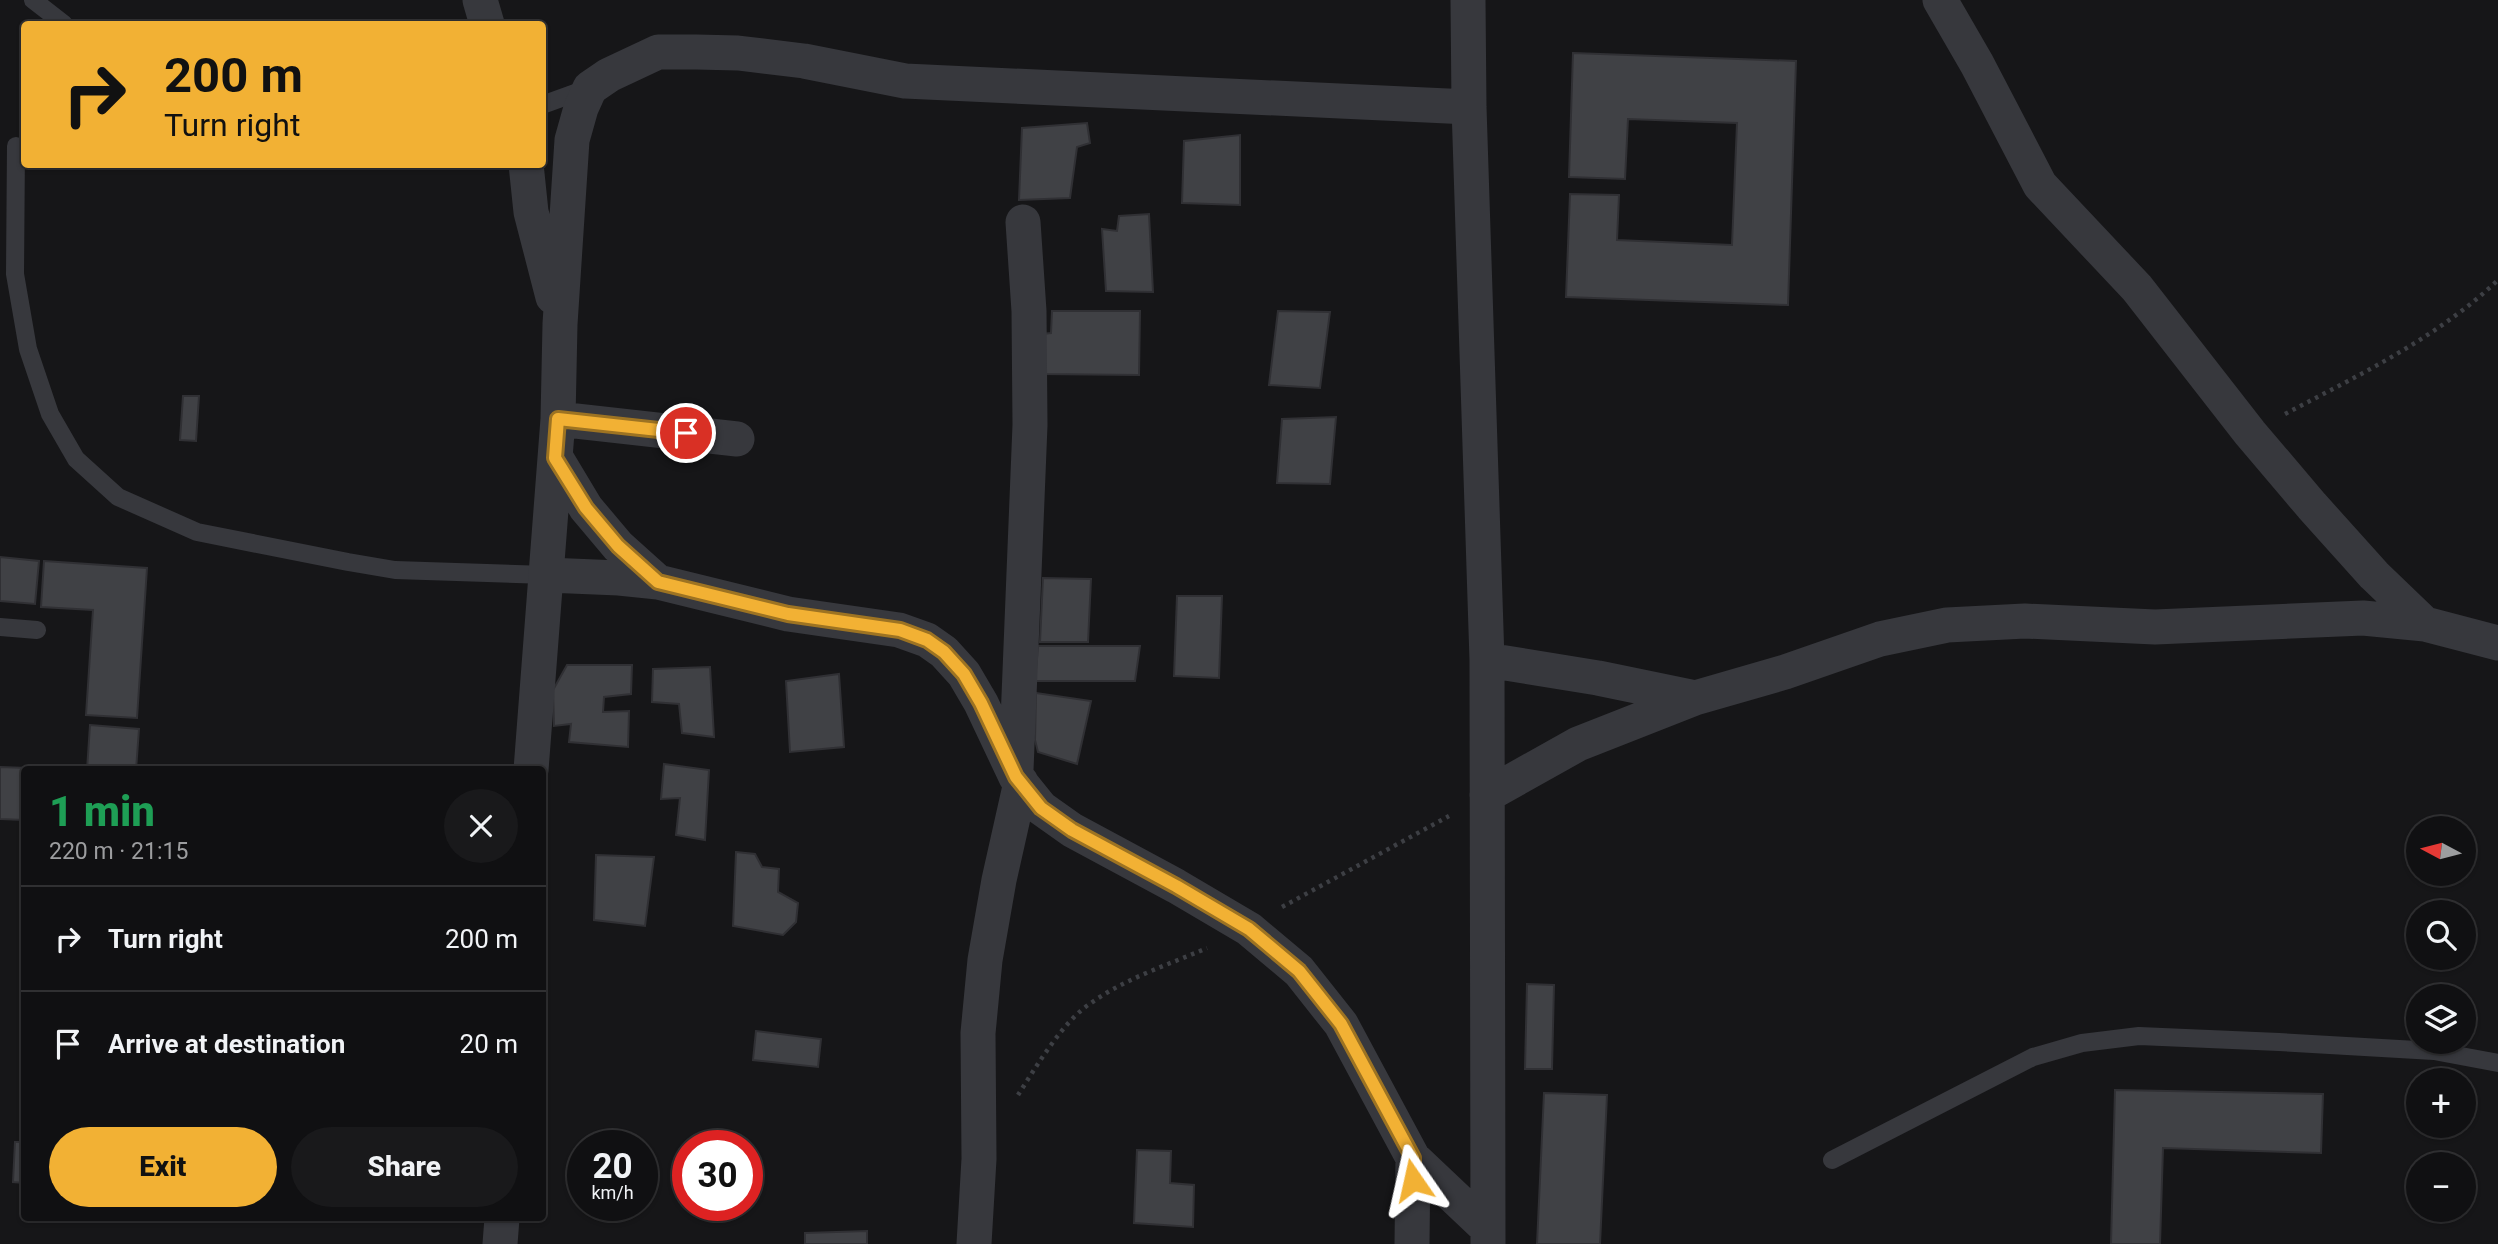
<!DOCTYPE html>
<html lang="en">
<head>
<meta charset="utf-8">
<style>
  body { margin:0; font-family:Roboto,sans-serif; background:#19191b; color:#f1f3f6; height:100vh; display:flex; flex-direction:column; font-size:26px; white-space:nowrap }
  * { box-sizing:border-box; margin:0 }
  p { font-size:23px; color:#9c9d9f }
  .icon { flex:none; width:38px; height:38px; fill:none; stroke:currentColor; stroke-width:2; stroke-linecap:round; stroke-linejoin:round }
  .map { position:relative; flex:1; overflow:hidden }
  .drawer { position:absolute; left:21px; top:766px; width:525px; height:455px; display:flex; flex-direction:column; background:#101012; border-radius:7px; box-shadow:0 2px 5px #0004,0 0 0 2px #303032 }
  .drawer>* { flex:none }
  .banner { position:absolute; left:21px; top:21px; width:525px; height:147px; border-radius:7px; box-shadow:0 2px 5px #0004,0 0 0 2px #303032; background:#f2b134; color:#111; overflow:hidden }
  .needle { width:46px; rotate:277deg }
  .tools { position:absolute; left:2406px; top:816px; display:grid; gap:14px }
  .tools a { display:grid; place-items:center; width:70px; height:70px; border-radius:50%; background:#101012; box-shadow:0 2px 5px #0004,0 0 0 2px #303032; font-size:35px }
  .speed { position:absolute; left:567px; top:1130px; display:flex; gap:14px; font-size:35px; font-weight:700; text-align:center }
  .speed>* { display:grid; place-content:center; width:91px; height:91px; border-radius:50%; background:#101012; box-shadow:0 2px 5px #0004,0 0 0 2px #303032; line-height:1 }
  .speed small { font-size:18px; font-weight:400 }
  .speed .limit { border:10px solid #d22; background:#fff; color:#111 }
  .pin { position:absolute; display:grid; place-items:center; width:60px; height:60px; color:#fff; margin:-30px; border:4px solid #fff; border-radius:50%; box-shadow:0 2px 7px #0007 }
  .me { position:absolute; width:77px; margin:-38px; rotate:349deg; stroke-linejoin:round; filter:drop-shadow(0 0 5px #0008) }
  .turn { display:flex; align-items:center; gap:24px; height:147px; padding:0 28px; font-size:32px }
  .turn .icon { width:91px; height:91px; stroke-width:2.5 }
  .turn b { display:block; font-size:49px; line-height:60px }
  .round { display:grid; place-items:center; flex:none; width:74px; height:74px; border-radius:37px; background:#19191b }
  .headline { display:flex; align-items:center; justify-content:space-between; height:119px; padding:0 28px }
  h1 { font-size:42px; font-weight:800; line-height:52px; color:#1e9e55 }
  .primary-button { display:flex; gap:14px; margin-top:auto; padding:14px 28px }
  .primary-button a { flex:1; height:80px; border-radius:42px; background:#f2b134; color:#111; font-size:28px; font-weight:800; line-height:80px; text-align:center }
  .primary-button a+a { background:#19191b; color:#f1f3f6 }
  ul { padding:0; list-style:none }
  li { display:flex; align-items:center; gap:21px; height:105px; padding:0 28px; border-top:2px solid #303032 }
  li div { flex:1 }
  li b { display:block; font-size:26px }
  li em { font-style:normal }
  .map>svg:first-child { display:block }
</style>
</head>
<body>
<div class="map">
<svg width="2498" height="1244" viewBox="0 0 2498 1244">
  <rect width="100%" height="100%" fill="#161618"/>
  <!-- building -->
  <path fill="#404145" stroke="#303034" stroke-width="2" d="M1573,53L1796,61L1788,305L1566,297L1570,194L1619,195L1617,240L1732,245L1737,123L1628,119L1625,179L1569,177Z
    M1087,123L1090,143L1077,147L1070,198L1019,200L1022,128Z
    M1240,135V205L1182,203L1184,141Z
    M1149,214L1153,292L1106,291L1102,229L1117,231L1119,216Z
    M1052,311H1140L1139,375L1041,374L1042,334L1051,333Z
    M1278,311L1330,312L1320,388L1269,385Z
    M183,396H199L196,441L180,440Z
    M1336,417L1330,484L1277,483L1282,419Z
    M0,557L39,561L35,604L0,601Z
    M44,561L147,568L137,718L86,715L93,610L41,607Z
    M1043,578L1091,579L1088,642H1040Z
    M1177,596H1222L1219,678L1174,676Z
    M1038,646H1140L1135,681H1035Z
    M567,665H632L631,694L604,697L603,712L629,711L628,747L569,742L571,724L554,726L553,690Z
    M710,667L714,737L682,733L679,704L652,702L653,669Z
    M839,674L844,747L790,752L786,681Z
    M1036,693L1091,701L1077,764L1038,752L1035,740Z
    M90,725L139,729L136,770H87Z
    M664,764L709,770L705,840L676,835L680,798L661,799Z
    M0,767L56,769L24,770V820L0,819Z
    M736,852L755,854L762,867L779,869L778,892L798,903L796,922L783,935L733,926Z
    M596,855L654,857L645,926L594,920Z
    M1527,984L1554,985L1552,1069H1525Z
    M756,1031L821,1039L818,1067L753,1060Z
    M2115,1090L2323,1094L2321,1153L2163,1148L2160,1244H2111Z
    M1544,1093L1607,1095L1600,1244H1537Z
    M15,1142H24V1183L13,1182Z
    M1137,1150L1171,1151L1170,1183L1194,1185L1193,1227L1134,1223Z
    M867,1231V1244H805V1233Z"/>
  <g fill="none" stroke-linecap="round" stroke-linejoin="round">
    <!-- path -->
    <path stroke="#3d3f44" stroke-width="4.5" stroke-dasharray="3.5 5" stroke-linecap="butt" d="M2285,414C2359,375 2437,338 2498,280
      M1282,907L1449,816
      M1018,1095C1036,1067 1063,1021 1091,1003C1126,978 1168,965 1207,948"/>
    <!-- lane -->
    <path stroke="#37383d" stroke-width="18" d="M33,0L64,24
      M542,105L589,88
      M16,146L15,274L28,349L50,414L76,459L118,497L197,532L348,562L395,570L547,575
      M0,627L37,630
      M1832,1160L2033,1057L2082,1043L2139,1036L2279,1042L2434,1051L2498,1063"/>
    <!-- street -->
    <path stroke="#37383d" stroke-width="35" d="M480,0L487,24
      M1468,0L1469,107L1487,660L1488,1244
      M1940,0L1977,64L2040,185L2137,288L2250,433L2312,506L2374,575L2425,624
      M526,164L531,212L553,297
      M558,419L737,439
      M556,458L586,508L618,546L658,582
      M547,575L619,578L658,582L788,614L899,630L927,640L944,652L964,674L981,703L1016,777L1041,808L1072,830L1176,886L1249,929L1299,971L1341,1024L1413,1158L1487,1228
      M1487,660L1598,678L1695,698
      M531,770L558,419L560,324L572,140L581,108L590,88L609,75L658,52H696L738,53L804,61L905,81L1469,107
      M1016,770L1030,425L1029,311L1023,222
      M1487,795L1578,744L1695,698L1785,672L1880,639L1947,625L2025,621L2155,627L2363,618L2425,624L2498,643
      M500,1244L502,1218
      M974,1244L979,1159L978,1033L985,960L999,880L1021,782
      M1412,1244L1413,1158"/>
  </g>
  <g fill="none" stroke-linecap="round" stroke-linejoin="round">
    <defs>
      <path id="route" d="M686,433L558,419L555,458L586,508L618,546L658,582L788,614L900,630L927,640L944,652L964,674L981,703L1016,777L1041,808L1072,830L1176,886L1249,929L1299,971L1341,1024L1413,1158V1180"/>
    </defs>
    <!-- route casing -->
    <use href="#route" stroke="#9d7322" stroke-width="18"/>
    <!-- route -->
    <use href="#route" stroke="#f2b134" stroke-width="12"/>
  </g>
</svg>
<div class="tools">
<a><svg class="needle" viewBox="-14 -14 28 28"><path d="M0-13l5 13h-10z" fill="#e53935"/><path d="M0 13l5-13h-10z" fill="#9c9d9f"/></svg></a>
<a><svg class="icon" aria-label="search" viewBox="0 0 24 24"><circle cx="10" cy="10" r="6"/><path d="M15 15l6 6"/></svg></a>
<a><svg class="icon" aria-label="layers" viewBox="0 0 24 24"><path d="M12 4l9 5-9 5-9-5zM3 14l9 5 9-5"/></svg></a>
<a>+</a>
<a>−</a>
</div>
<div class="speed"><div>20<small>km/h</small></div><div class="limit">30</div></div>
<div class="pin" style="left:686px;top:433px;background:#d93025"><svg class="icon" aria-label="arrive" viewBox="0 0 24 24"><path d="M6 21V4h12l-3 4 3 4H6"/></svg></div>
<svg class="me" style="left:1413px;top:1180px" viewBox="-20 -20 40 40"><path d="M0-17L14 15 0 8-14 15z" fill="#f2b134" stroke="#fff" stroke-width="4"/></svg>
<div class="banner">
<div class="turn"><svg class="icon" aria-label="right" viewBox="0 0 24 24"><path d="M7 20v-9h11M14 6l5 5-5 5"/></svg><div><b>200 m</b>Turn right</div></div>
</div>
<section class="drawer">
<div class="headline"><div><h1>1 min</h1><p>220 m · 21:15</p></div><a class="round"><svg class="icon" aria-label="close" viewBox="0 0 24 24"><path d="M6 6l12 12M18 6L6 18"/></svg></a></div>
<ul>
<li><svg class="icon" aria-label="right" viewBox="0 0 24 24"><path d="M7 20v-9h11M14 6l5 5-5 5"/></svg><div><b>Turn right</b></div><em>200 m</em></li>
<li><svg class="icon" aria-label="arrive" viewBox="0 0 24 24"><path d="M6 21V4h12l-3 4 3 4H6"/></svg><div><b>Arrive at destination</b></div><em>20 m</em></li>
</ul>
<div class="primary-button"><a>Exit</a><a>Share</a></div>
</section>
</div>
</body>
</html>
